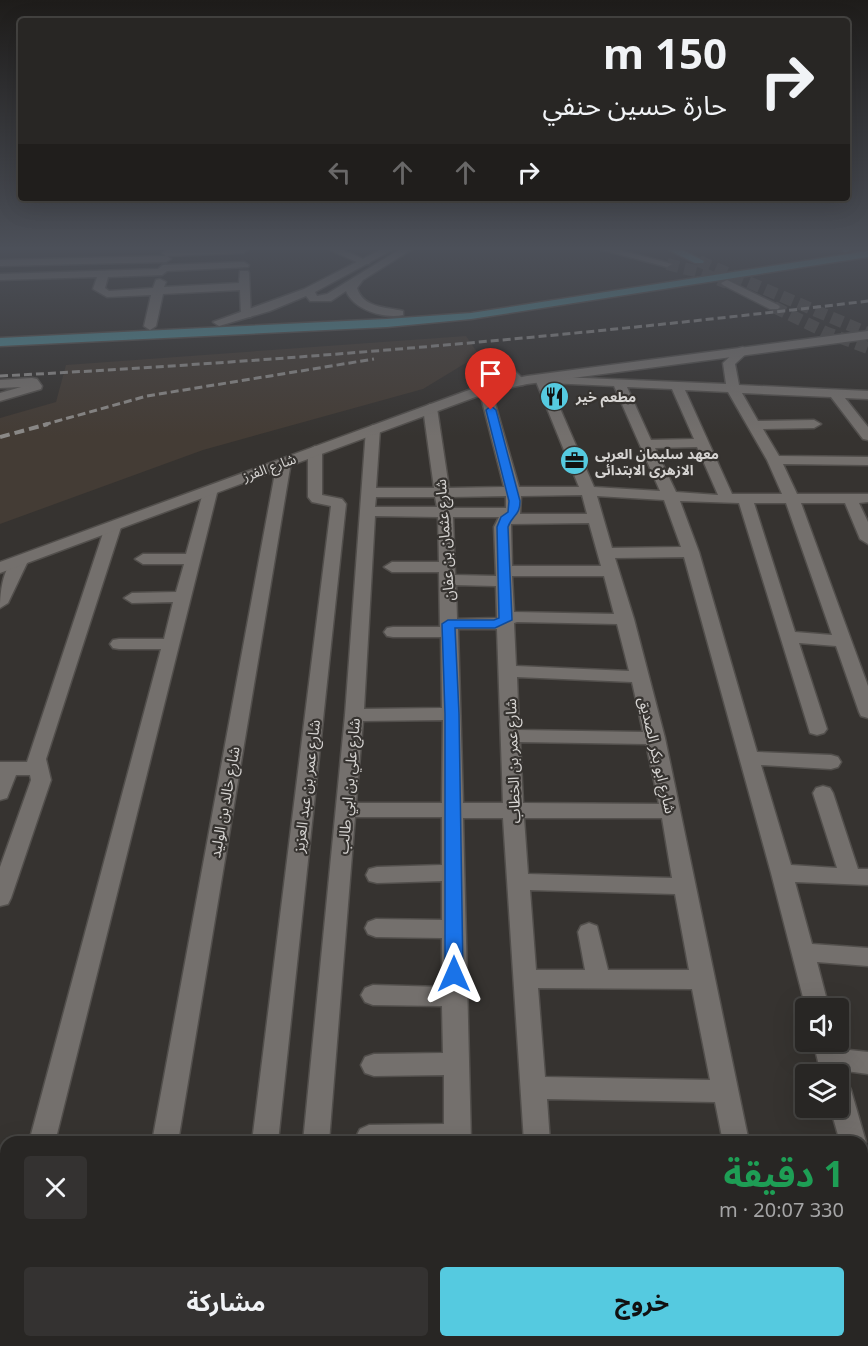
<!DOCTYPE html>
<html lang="ar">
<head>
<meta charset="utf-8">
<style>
  body { margin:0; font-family:"Noto Sans","Noto Sans Arabic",sans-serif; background:#343231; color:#f1f3f6; direction:rtl; height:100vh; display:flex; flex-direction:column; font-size:22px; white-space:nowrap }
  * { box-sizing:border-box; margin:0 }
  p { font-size:20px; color:#a5a5a6 }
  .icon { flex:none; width:33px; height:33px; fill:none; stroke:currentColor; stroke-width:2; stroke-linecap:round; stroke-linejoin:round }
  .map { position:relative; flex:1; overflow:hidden; direction:ltr }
  .sheet { position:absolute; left:0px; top:1136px; width:868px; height:212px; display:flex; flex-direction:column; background:#282624; border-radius:18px 18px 0 0; box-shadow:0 6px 24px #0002,0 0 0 2px #444341; direction:rtl }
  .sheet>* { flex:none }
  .top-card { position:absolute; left:18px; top:18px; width:832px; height:183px; border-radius:6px; box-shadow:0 6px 24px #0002,0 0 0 2px #444341; direction:rtl; background:#282624; color:#f1f3f6; overflow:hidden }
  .controls { position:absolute; left:795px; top:998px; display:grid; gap:12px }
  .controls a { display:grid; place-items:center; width:54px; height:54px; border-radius:6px; background:#282624; box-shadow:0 6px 24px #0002,0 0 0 2px #444341; font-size:30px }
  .pin { position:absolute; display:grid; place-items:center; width:51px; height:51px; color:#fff; margin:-62px -26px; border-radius:50% 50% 50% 0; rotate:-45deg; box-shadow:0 0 6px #0007 }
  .pin .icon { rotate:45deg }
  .me { position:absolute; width:66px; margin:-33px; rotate:0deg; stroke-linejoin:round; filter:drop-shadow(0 0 4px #0008) }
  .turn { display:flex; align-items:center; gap:21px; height:126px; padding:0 24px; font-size:27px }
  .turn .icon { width:78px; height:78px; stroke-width:2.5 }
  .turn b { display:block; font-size:42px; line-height:51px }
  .lanes { display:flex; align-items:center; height:57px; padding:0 24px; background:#0003; justify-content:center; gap:30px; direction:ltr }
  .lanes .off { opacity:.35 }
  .round { display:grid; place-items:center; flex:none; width:63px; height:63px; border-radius:6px; background:#343231 }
  .summary { display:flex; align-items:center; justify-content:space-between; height:102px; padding:0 24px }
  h1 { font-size:36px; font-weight:700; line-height:45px; color:#1e9e55 }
  .button { display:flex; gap:12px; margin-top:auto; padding:12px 24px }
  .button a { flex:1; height:69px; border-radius:6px; background:#55cae0; color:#111; font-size:24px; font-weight:700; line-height:69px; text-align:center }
  .button a+a { background:#343231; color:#f1f3f6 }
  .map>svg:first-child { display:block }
</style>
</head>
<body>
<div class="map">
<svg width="868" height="1346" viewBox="0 0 868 1346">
  <rect width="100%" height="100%" fill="#363330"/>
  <!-- built -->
  <path fill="#443c35" d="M466,336L479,355L423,389L203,450L0,524V418L56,402L66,365Z"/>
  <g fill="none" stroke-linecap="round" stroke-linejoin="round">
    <!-- secondary-tunnel -->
    <path stroke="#4e4b48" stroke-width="12" stroke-dasharray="12 6" stroke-linecap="butt" d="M667,264L699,272L727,283
      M774,307L825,332L868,348"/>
    <!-- primary-tunnel -->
    <path stroke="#4e4b48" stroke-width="12" stroke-dasharray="12 6" stroke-linecap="butt" d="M699,261L868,333"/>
    <defs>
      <path id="street" d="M246,248L248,250L243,253L167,256L171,259L166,262L0,266V260L166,256L162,253L167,250Z
        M326,248H339L370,262L369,264H361Z
        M244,262L249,265L248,267L167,271L162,275L108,277L105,288L109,291L153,288L156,280L160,279L166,282L164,287L239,283L240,271H248L249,273L251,317H243L241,315L240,290L163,294L156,326L150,330L144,326L151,295L107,297L93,289L97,277L0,280V274L158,269L163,265Z
        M743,347L749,351L735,364L739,385L868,391V399L845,398L868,427V440L863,439L831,397L742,393L758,421L814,420L821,424L814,428L763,429L779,456L868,457V465L783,464L797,494H868V502L859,503L868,522V544L860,539L845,503H801L868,686V718L861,716L859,712L836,646L799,643L827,729L824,733L817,735L810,733L739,503L680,501L699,552L757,752L831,755L838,757L841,762L838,767L831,769L761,765L791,865L837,868L813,793L816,788L823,786L830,788L833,793L858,869H868V885L795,882L812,944L868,948V966L817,962L829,1008L806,1009L771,873L684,557L615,558L634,619L665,738L749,1142H723L715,1102L547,1099L550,1142H524L503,818H463L471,1142H358L356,1137L360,1129L369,1125L444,1124V1075L374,1076L365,1073L361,1065L365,1057L374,1054L443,1053L442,1006L373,1005L365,1002L361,995L365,988L373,985L442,987V938L376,937L368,934L365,928L368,922L376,919L442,920V881L377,883L369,881L366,875L369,869L377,867L442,865V817H355L329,1142H303L345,715L366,429L373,425L380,429L376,488H434L423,408L430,404L437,408L449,488L504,487L479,389L485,385L490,386L519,487H579L535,379L536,376L726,384L723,363L739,348ZM549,383L614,386L660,491L594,487ZM627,387L672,389L694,439L651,440ZM685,390L728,392L767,460L782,494H732ZM697,447L718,495L676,492L655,448ZM582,495L587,514H520L521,496ZM506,496V508H452L450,497ZM597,496L664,500L681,547L612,548ZM376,497H435L437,507H375ZM754,503H786L832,635L795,632ZM375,516L438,517L439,562H392L384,567L392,572H439L440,627H393L387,628L384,632L387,636L393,637H441L442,708L364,709ZM453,517H499L494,527L496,576L455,575ZM589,523L601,566H512L511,524ZM512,576H604L614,614L514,612ZM456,585L496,586L497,618L457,619ZM517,622L617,624L629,671L516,666L514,623ZM458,629H497L503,803H463ZM517,677L632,682L643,732L519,730ZM443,720L442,803H356L363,721ZM520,742L646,744L659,804L523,803ZM524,818H662L672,878L528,874ZM530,890L675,894L689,970H608L597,926L589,923L581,926L578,932L585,970H536ZM538,988L692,989L710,1080L545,1077Z
        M495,354L499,355L523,379L524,382L523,385H513L491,361L489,358L491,355Z
        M32,378L37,379L42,386L41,389L0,401V393L21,387L0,388V380Z
        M315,446L322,450V495L342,499L346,504L278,1142H252L331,506L312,502L308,497V450Z
        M284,458L291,462L178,1142H152L277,462Z
        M211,485L218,489L55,1142H29L161,649H119L113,648L110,644L113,640L119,639H164L173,602L132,603L124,598L132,593L176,592L184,564H143L135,559L143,554H186L204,489Z
        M113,522L121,527L46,759L51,780L11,898L8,904L0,906V867L31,780L30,775H16L7,798L0,800V762H27L105,527Z
        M20,556L28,561L8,603L0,608C0,593 3,561 20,556Z
        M813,1041H837L840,1049L868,1052V1074L846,1071L843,1081L847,1082L851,1090L866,1142L862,1150V1142H840L830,1107H838V1074H821Z
        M862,1166L868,1168V1211L862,1209Z
        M0,1247H6V1275H0Z
        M6,1341H36L34,1346H4Z
        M107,1341H137L136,1346H106Z
        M220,1341H250L249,1346H219Z
        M352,1341H382V1346H352Z
        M480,1341H510V1346H480Z
        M660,1341H690V1346H660Z
        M808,1341H838V1346H808Z"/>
      <path id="secondary" d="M384,248H396L315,292L317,296L327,294L402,248H414L363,280L357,288C363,308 386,307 403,311V315C384,319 354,310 346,291L331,301H310L306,296L270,311L219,326L213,322L304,289Z
        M595,248H612L672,264L667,267Z
        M727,280L778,305L780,307L778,309H770L723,285L721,283Z
        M868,331V339L527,384L489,392L0,573V562L480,386L527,376Z"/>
      <path id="primary" d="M665,248H678L704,261L703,263H695Z
        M868,251V257L471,319L387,327L0,346V338L387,319L471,313Z"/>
      <path id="highway" d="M842,248H852L846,252L842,251Z"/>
    </defs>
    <!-- street casing -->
    <use href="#street" stroke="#524f4c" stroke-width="3"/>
    <!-- secondary casing -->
    <use href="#secondary" stroke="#524f4c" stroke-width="3"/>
    <!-- primary casing -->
    <use href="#primary" stroke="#524f4c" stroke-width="3"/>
    <!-- highway casing -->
    <use href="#highway" stroke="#524f4c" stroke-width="3"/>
    <!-- street -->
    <use href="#street" fill="#74706d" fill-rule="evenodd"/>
    <!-- secondary -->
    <use href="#secondary" fill="#74706d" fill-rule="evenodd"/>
    <!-- primary -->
    <use href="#primary" fill="#4e868f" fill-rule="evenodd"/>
    <!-- highway -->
    <use href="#highway" fill="#3595a6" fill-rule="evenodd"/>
    <!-- rail-far1 -->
    <path stroke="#8b8987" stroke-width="3" stroke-dasharray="8 4" stroke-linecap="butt" d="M0,376C290,361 579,336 868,301
      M43,425L147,396L374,359"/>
    <!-- rail -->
    <path stroke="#8b8987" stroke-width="4" stroke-dasharray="10 5" stroke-linecap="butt" d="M0,437L48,424"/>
  </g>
  <!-- sky -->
  <linearGradient id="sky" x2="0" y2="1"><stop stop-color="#1e1c1a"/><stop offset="0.57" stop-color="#4c5059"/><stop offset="1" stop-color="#4c5059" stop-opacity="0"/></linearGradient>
  <rect width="868" height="436" fill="url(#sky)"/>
  <!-- route -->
  <path fill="#1a73e8" stroke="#114b97" stroke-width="1.5" d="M491,406L496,410L520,501C520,516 512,515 508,527L512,620L495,628H455L459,714L463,974L460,979L454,981L448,979L445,974V714L442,624L448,620H494L499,618L497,527L501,517L508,512L509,501L486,410Z"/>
  <!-- icons -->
  <defs>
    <symbol id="restaurant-disc" viewBox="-11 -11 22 22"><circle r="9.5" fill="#55cae0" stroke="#363330"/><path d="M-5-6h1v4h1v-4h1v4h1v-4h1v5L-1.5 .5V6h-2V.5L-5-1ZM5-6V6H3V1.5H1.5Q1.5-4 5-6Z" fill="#111"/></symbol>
    <symbol id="office-disc" viewBox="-11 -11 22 22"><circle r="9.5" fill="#55cae0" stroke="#363330"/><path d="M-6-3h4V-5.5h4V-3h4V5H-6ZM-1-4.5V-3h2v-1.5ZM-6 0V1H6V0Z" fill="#111"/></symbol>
  </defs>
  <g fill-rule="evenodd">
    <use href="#restaurant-disc" x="538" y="380" width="33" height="33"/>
    <use href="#office-disc" x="558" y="444" width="33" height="33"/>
  </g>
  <g text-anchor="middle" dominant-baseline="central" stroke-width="4.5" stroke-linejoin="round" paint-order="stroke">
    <!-- far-poi labels -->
    <g font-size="14" font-weight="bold" fill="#d6d4d2" stroke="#363330" text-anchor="start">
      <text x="576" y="396">مطعم خير</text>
      <text x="595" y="453">معهد سليمان العربى<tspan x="595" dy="16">الازهرى الابتدائى</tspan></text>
    </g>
    <!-- far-street labels -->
    <g font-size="14" fill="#d6d4d2" stroke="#363330">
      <text transform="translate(269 467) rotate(-20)">شارع الفرز</text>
    </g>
    <!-- street labels -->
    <g font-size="15" fill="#d6d4d2" stroke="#363330">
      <text transform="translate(444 540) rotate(-94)">شارع عثمان بن عفان</text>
      <text transform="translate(658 755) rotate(77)">شارع ابو بكر الصديق</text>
      <text transform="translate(512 761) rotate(-92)">شارع عمر بن الخطاب</text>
      <text transform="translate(306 786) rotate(-83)">شارع عمر بن عبد العزيز</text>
      <text transform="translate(348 786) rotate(-85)">شارع علي بن ابي طالب</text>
      <text transform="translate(224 802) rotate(-80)">شارع خالد بن الوليد</text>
    </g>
  </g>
</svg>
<div class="controls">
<a><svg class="icon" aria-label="sound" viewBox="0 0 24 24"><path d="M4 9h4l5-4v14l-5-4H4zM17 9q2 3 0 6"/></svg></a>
<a><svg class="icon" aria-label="layers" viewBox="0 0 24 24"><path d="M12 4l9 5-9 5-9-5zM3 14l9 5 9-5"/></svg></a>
</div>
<div class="pin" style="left:491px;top:410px;background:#d93025"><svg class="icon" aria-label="arrive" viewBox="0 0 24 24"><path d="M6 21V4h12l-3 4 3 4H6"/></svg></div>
<svg class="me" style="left:454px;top:974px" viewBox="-20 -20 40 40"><path d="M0-17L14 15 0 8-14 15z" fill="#1a73e8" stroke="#fff" stroke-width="4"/></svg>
<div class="top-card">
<div class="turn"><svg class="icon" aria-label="right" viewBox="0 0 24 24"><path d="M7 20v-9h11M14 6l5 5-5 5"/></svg><div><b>150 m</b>حارة حسين حنفي</div></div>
<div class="lanes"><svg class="icon off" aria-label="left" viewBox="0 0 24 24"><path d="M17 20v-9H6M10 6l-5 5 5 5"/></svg><svg class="icon off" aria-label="ahead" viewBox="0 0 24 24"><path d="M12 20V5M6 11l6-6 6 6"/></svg><svg class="icon off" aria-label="ahead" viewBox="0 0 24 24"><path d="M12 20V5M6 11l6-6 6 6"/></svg><svg class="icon" aria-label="right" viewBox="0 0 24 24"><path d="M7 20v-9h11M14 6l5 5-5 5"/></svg></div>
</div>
<section class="sheet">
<div class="summary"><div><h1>1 دقيقة</h1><p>330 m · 20:07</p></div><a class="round"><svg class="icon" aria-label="close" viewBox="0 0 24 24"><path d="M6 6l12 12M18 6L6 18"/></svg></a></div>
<div class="button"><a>خروج</a><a>مشاركة</a></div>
</section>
</div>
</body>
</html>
